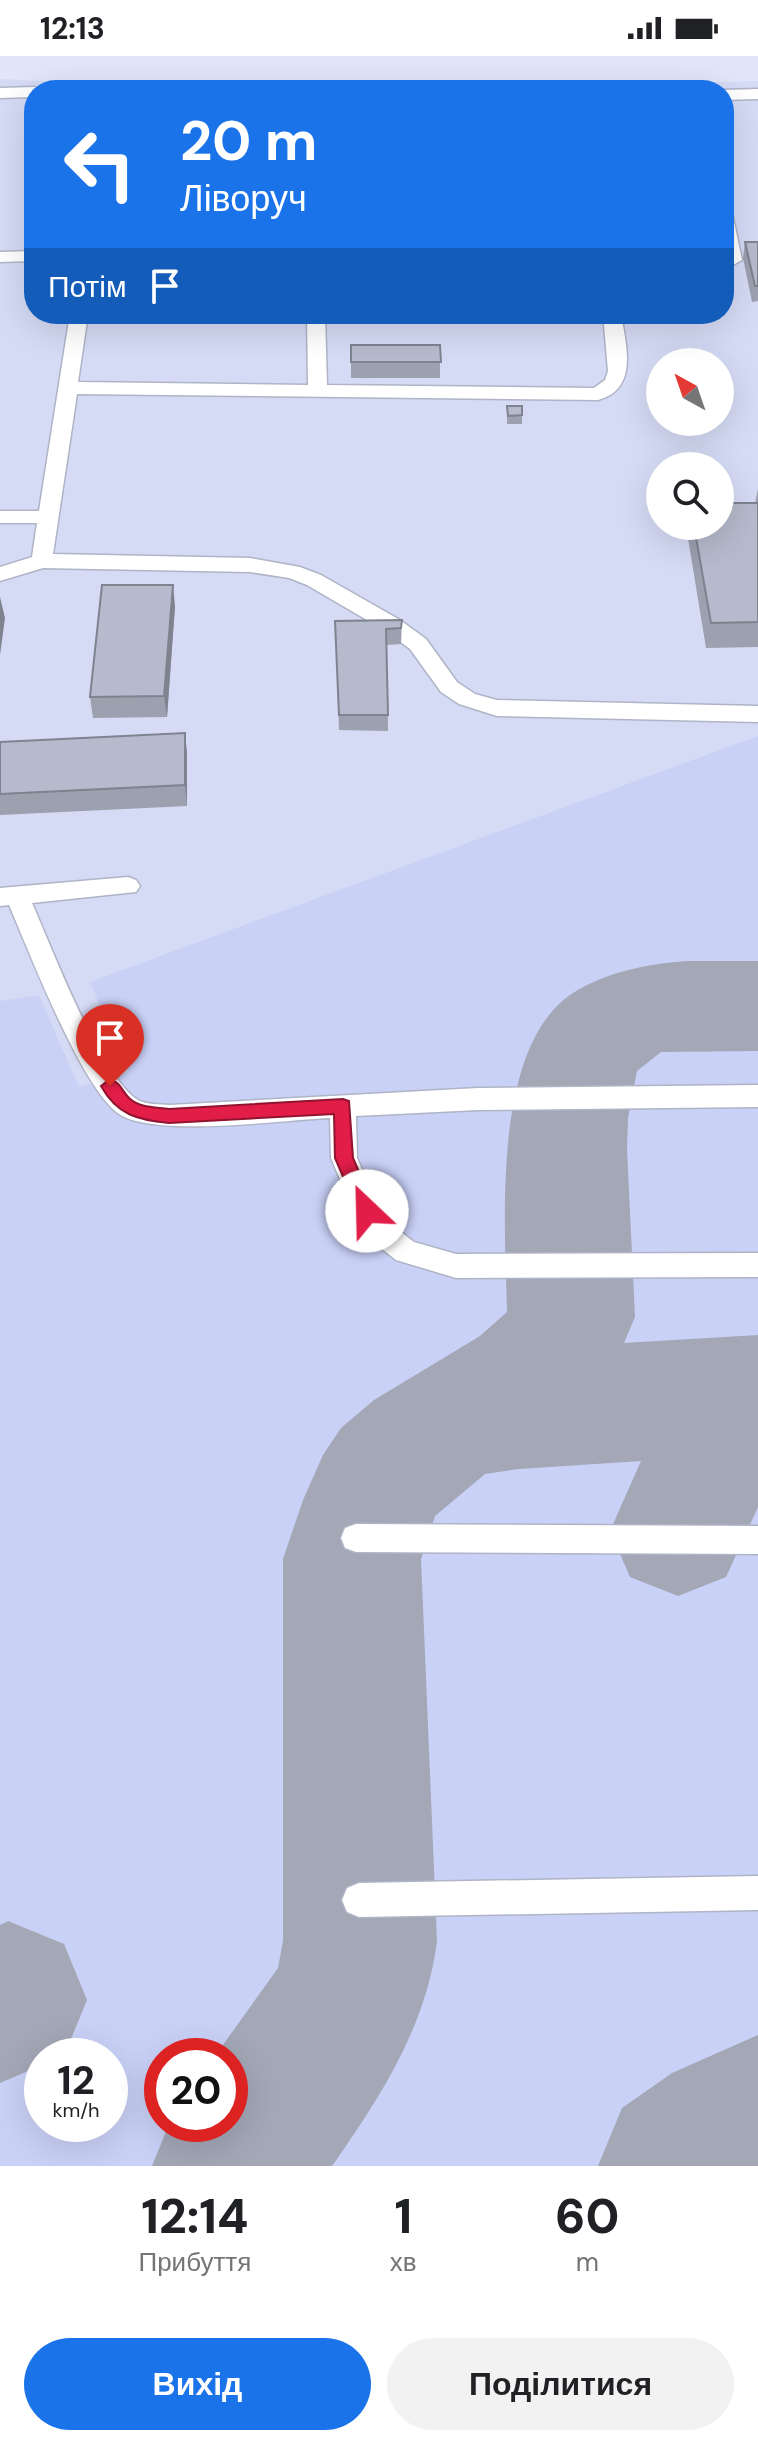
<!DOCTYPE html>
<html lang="uk">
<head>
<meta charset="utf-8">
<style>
  body { margin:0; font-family:"DM Sans",sans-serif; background:#f2f2f2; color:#202124; height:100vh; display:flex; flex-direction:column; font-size:30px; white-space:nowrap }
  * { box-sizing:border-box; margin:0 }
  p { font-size:26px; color:#757577 }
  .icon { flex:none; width:44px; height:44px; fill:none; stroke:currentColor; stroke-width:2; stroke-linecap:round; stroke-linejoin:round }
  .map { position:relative; height:2110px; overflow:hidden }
  .details { display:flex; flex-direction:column; background:#fff; flex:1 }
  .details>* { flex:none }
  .top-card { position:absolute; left:24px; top:24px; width:710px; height:244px; border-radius:32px; box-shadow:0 8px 32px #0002; background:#1a73e8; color:#fff; overflow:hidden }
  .needle { width:52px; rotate:320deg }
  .tools { position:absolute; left:646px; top:292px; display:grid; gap:16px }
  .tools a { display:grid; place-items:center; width:88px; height:88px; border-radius:50%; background:#fff; box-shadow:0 8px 32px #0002; font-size:40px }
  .speed { position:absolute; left:24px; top:1982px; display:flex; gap:16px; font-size:40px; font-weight:700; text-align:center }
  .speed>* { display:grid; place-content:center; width:104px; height:104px; border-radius:50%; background:#fff; box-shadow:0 8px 32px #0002; line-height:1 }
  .speed small { font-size:20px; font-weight:400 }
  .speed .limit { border:12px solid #d22; background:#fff; color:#111 }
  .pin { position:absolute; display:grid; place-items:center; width:68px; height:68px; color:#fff; margin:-82px -34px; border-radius:50% 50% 50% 0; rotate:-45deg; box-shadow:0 0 8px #0007 }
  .pin .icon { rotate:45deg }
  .me { position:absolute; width:88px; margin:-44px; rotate:336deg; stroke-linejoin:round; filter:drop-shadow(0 0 6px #0008) }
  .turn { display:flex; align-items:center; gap:28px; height:168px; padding:0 24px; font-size:36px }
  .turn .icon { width:104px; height:104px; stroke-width:2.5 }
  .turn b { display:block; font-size:56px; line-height:68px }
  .then { display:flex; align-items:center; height:76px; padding:0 24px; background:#0003; gap:16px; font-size:30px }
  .eta { display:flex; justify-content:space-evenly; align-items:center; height:136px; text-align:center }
  .eta b { font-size:48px; font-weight:800; line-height:56px }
  .primary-button { display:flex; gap:16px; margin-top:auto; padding:16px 24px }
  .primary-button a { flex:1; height:92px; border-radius:48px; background:#1a73e8; color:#fff; font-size:32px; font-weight:800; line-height:92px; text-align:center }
  .primary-button a+a { background:#f2f2f2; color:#202124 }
  .status { display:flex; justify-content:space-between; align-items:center; height:56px; padding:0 40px; background:#fff; direction:ltr }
  .status svg { height:22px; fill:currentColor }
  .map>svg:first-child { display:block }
</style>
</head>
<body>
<div class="status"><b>12:13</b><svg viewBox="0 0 49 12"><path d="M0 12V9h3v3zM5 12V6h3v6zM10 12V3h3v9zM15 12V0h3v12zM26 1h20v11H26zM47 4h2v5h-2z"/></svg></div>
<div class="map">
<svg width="758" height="2110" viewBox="0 0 758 2110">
  <rect width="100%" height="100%" fill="#e1e6f9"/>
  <!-- built -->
  <path fill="#d5dbf5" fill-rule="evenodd" d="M0,23L102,28L119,34H34V258H724V34H405L758,25V2110H0ZM660,306H720V366H660ZM660,410H720V470H660ZM42,2000H110V2068H42ZM162,2000H230V2068H162Z"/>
  <!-- green -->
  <path fill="#c9d1f7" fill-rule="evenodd" d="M758,680V2110H0V945L39,939L79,1031L128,1016L90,926ZM42,2000H110V2068H42ZM162,2000H230V2068H162Z"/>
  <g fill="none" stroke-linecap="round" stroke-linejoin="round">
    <!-- taxiway -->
    <path fill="#a3a7b6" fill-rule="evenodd" d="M689,905H758V995L661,996L637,1015L628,1062L627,1093L635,1261L624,1287L758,1279V1451L726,1521L678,1540L630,1521L610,1475L641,1405L519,1413L485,1418L435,1460L421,1503L437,1885C426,1971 381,2040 332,2110H152L169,2068H230V2000H215L278,1912L283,1885V1503L303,1444L323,1399L341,1372L374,1344L480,1280L507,1256C505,1170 493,1013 558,949C589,919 647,907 689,905Z
      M8,1865L64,1888L87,1944L64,2000H42V2009L0,2027V1869Z
      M758,1979V2110H598L622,2052L672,2017Z"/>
    <defs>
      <path id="service" d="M34,31L41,34H34V41L0,42V32Z
        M758,33V43L724,44V34Z
        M724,156L733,161L742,204L733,209L724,203Z
        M34,195V205L0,206V196Z
        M70,258H88L78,326L308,329L307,258H325L327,329L594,332L605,324L608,315L603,258H621C626,289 639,333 598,344L77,338L53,498L250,502L300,511L321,519L400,564L426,583L457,626L475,638L497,644L758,650V666L497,660L459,648L441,636L410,593L384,574L307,529L289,522L250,516L43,512L0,525V511L32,501L37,467H0V455H39Z
        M128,821L136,824L140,830L136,836L32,847C51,890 101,1022 138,1044C147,1049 159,1048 169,1049L478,1032L758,1029V1051L478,1054L356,1060L357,1102L384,1163L414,1186L456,1198L758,1197V1221L456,1222L396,1204L364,1179L360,1171L331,1102L330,1062C283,1064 155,1082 119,1058C82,1033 29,895 9,849L0,850V832Z
        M356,1468L758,1470V1498L356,1496L345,1492L341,1482L345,1472Z
        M758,1820V1854L359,1861L347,1856L342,1844L347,1832L359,1827Z"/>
    </defs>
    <!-- service casing -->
    <use href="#service" stroke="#afb4c6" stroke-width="3"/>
    <!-- service -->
    <use href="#service" fill="#fff" fill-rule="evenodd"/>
  </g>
  <!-- wall -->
  <path fill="#9ca0af" d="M745,186H758V245L752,246L743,202Z
    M351,289H440V322H351Z
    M507,350H522V368H507Z
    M758,433V591L706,592L686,470H720L755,447Z
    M175,550L167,661L93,662L90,641Z
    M402,564L401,588L387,589L388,675L339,674L335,565Z
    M185,677L187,698V750L0,759V686Z"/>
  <!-- shaded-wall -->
  <path fill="#7f828f" d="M173,529L175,550L167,661L164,640Z
    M0,541L5,562L0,599Z
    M185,677L187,698V750L185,729Z"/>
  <!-- building -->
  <path fill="#b5bacc" stroke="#7f828f" stroke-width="2" d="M745,186H758V230H755Z
    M351,289H440L441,306H351Z
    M507,350H522V359L508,360Z
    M720,447H758V566L711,567L694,470H720Z
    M102,529H173L164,640L90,641Z
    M402,564L401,572L386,573L388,659H339L335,565Z
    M185,677V729L0,738V686Z"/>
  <!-- route -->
  <path fill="#e11d48" stroke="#92132f" stroke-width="2" d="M110,1023C121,1027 122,1035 129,1042C139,1052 156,1051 169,1053L343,1043L349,1045L353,1102L376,1155L373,1160H360L335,1102L334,1058L169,1067C138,1064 117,1059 101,1030Z"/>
</svg>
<div class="tools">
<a><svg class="needle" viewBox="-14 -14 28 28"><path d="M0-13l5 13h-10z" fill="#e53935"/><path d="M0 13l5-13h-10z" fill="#757577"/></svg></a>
<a><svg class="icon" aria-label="search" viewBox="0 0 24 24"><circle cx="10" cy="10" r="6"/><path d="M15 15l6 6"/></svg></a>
</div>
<div class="speed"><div>12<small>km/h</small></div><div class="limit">20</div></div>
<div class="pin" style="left:110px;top:1030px;background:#d93025"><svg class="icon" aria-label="arrive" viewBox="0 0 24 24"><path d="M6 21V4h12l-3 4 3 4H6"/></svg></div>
<svg class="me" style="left:367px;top:1155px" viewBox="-20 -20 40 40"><circle r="19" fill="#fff"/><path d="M0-13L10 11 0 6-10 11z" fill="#e11d48"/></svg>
<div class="top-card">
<div class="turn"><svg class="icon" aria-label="left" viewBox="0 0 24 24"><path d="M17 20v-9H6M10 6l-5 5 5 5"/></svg><div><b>20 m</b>Ліворуч</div></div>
<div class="then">Потім<svg class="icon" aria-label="arrive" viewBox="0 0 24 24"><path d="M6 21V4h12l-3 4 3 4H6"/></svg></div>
</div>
</div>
<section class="details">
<div class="eta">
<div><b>12:14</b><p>Прибуття</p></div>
<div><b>1</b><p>хв</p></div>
<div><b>60</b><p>m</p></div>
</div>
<div class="primary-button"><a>Вихід</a><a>Поділитися</a></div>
</section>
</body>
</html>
